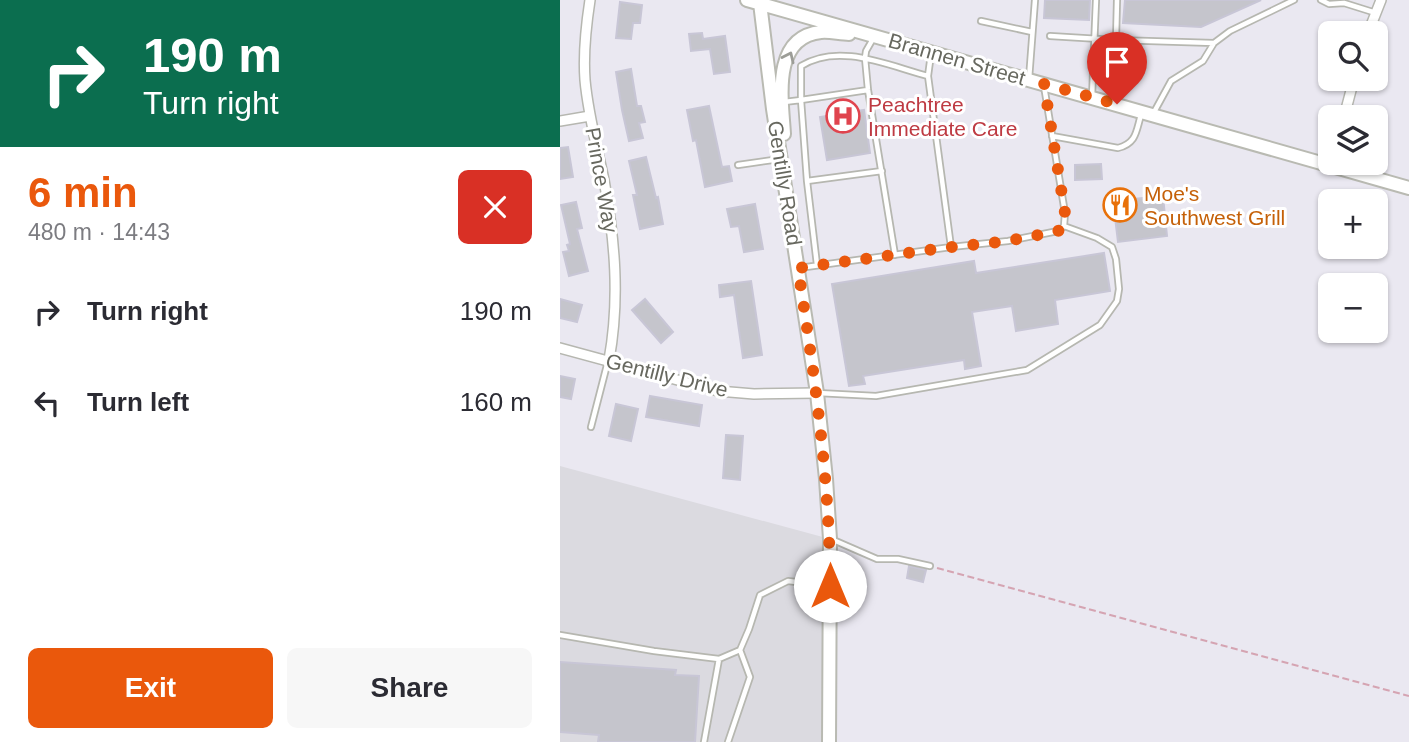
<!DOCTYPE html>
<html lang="en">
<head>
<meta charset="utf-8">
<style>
  body { margin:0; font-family:Helvetica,sans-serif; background:#f7f7f7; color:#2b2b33; height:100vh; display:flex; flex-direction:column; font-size:26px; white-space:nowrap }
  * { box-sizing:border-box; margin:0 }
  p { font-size:23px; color:#7c7c81 }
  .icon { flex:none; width:38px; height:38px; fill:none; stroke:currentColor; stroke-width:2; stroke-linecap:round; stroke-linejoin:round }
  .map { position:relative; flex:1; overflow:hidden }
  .drawer { display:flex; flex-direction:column; background:#fff; width:560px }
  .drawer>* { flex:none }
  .top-card { background:#0b6e4f; color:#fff; overflow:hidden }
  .buttons { position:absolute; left:758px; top:21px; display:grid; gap:14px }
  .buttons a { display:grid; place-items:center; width:70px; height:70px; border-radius:10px; background:#fff; box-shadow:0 2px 5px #0004; font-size:35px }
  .pin { position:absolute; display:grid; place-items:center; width:60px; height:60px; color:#fff; margin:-72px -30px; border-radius:50% 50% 50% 0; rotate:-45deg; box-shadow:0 0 7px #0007 }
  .pin .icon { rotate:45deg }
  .me { position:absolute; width:77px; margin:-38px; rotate:0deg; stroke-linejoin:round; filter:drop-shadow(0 0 5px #0008) }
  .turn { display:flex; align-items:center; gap:24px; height:147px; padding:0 28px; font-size:32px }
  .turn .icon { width:91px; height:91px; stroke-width:2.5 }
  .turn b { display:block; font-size:49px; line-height:60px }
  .round { display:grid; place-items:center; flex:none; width:74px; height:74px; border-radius:10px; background:#f7f7f7 }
  .overview { display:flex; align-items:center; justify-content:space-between; height:119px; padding:0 28px }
  h1 { font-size:42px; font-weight:700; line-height:52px; color:#ea580c }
  .primary-button { display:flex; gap:14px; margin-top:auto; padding:14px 28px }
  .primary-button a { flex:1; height:80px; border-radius:10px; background:#ea580c; color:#fff; font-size:28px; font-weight:700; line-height:80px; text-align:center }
  .primary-button a+a { background:#f7f7f7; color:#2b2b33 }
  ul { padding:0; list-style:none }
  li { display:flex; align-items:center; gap:21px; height:91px; padding:0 28px }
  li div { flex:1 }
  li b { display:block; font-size:26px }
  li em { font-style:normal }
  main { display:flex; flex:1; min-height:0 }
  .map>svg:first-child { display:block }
</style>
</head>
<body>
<main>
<section class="drawer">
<div class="top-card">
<div class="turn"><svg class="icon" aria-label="right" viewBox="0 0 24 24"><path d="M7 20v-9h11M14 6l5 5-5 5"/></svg><div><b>190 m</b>Turn right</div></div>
</div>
<div class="overview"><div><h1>6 min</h1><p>480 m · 14:43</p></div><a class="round" style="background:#d93025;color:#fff"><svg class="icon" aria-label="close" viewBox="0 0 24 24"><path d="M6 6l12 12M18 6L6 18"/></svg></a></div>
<ul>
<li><svg class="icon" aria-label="right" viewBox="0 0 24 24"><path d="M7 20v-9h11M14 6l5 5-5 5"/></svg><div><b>Turn right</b></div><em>190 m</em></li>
<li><svg class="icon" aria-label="left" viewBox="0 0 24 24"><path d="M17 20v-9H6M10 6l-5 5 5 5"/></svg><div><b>Turn left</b></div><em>160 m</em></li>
</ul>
<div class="primary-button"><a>Exit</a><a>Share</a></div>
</section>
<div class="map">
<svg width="849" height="742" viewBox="0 0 849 742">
  <rect width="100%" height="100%" fill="#eae8f1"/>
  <!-- industrial -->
  <path fill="#dbdae0" d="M0,466L270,539L269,742H0Z"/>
  <!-- building -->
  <path fill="#c5c5cc" stroke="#c8c6d6" stroke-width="2" d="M485,0H530L529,20L484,18Z
    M565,0H701L641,27L563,23Z
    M60,2L82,5L80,23H73L71,39L56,38Z
    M142,33L143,39L165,36L170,72L154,74L150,49L131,51L129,34Z
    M71,69L77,106H81L85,122L79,123L83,138L69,141L62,110L56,72Z
    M149,106L162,167L169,166L172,181L145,187L136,140L133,141L127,110Z
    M304,110L310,153L267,160L260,117Z
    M8,147L13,177L0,179V148Z
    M86,157L96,198L98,197L103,224L80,229L73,195H77L69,161Z
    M541,164L542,179L515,180V165Z
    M603,196L607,236L558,242L553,201Z
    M16,202L22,228L17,229L28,271L9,276L3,252L9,251L7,245L10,244L1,205Z
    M195,204L203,249L184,252L179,226L171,227L167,209Z
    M544,253L550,291L495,300L498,324L456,331L452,306L412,312L421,366L405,369L404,360L303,376L305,384L289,386L272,284L414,261L416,273Z
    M191,281L202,355L183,358L174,295L160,297L159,285Z
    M0,299L22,305L17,322L0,318Z
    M85,299L113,332L101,343L72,310Z
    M0,376L15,379L11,399L0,397Z
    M90,396L142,405L139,426L86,417Z
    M56,404L78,409L71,441L49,436Z
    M166,435L183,436L180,480L163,478Z
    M349,566L366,570L363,582L347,578Z
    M0,662L116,670L115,675L139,676L135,742H38L39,735L0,732Z"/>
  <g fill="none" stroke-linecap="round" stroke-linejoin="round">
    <defs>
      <path id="lane" d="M557,0L556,40L654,43
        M761,0L769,4L784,3L816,13
        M421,21L472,32
        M490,36L556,40
        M314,37L306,51L305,58L308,90L335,255
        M469,79L475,0
        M308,90L241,100V66C279,42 329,66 368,76
        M532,97L536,0
        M224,102L241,100L247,181L322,171
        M593,114L611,81L643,61L654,43L670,31L734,0
        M492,136L558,148C577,143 576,131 581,115
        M178,165L220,159
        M247,181L257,265
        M391,247L448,241L498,231L504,226L505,213L484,86
        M239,268L391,247L368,76L371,54
        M258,393L316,396L467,370L540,325L557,301L559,289L556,259L552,247L537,238L504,226
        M31,427L48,361
        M271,539L317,559H338L370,566
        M0,635L94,651L159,659L180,650L189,629L200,595L228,581L269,586
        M144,742L159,659
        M168,742L190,677L180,650"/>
      <path id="street" d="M30,0C26,26 23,53 25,80C28,114 37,147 44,180C55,241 60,299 49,360
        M808,33L821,0
        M784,117L794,79
        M0,121L30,116
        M0,348L158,391L194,394L257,393"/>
      <path id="secondary" d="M187,0L849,188
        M200,3L213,109L257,393L266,479L270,539L269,742
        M224,134C222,100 211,37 261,32C270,31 280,34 289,34"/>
    </defs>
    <!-- lane casing -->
    <use href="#lane" stroke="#b6b7b0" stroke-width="8"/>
    <!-- street casing -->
    <use href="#street" stroke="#b6b7b0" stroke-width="12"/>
    <!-- secondary casing -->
    <use href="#secondary" stroke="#b9bab2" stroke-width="16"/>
    <!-- path -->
    <path stroke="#d5a4b2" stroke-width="2" stroke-dasharray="7 3.5" stroke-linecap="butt" d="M377,568L849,696"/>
    <!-- lane -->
    <use href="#lane" stroke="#fff" stroke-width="4.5"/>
    <!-- street -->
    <use href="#street" stroke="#fff" stroke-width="9"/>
    <!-- secondary -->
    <use href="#secondary" stroke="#fff" stroke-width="12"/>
  </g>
  <!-- one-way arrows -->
  <defs><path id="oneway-chevron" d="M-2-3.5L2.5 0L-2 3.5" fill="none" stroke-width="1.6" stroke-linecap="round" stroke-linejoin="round" transform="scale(1.75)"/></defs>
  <use stroke="#9c9d97" href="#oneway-chevron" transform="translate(229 57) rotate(-65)"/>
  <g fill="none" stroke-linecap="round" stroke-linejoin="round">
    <!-- route -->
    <path stroke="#ea580c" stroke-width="12" stroke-dasharray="0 21.6" d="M270,586C270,479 254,373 238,268L391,247L448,241L498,231L504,226L505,213L484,84L557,104"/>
  </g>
  <!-- icons -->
  <defs>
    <symbol id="hospital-ring" viewBox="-11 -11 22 22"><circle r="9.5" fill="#fff" stroke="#e0444e" stroke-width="1.5"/><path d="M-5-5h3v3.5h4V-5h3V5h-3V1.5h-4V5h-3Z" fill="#e0444e"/></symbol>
    <symbol id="restaurant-ring" viewBox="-11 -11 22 22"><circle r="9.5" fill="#fff" stroke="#e8710a" stroke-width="1.5"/><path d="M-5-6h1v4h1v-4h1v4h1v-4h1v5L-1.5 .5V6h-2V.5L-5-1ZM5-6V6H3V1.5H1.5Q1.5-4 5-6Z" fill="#e8710a"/></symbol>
  </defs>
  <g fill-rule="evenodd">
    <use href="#hospital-ring" x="264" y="97" width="38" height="38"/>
    <use href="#restaurant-ring" x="541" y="186" width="38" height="38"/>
  </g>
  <g text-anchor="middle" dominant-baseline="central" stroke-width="6" stroke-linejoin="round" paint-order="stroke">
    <!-- street labels -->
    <g font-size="21" fill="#67685f" stroke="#fff">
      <text transform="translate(397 59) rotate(16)">Brannen Street</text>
      <text transform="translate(42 180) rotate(80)">Prince Way</text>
      <text transform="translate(225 183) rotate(81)">Gentilly Road</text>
      <text transform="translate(107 375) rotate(14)">Gentilly Drive</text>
    </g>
    <!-- health labels -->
    <g font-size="21" fill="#be3a42" stroke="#fff" text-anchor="start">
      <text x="308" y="104">Peachtree<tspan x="308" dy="24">Immediate Care</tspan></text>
    </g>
    <!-- food labels -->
    <g font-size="21" fill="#c56008" stroke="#fff" text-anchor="start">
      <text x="584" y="193">Moe's<tspan x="584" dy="24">Southwest Grill</tspan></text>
    </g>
  </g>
</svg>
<div class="buttons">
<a><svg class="icon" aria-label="search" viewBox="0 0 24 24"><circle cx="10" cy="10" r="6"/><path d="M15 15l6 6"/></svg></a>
<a><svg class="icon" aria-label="layers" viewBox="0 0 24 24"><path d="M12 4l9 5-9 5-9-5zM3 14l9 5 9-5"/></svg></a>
<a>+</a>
<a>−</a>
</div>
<div class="pin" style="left:557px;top:104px;background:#d93025"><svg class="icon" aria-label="arrive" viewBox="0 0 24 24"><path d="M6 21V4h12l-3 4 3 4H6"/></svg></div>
<svg class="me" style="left:270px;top:586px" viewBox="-20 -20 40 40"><circle r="19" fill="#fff"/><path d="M0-13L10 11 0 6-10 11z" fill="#ea580c"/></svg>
</div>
</main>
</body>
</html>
